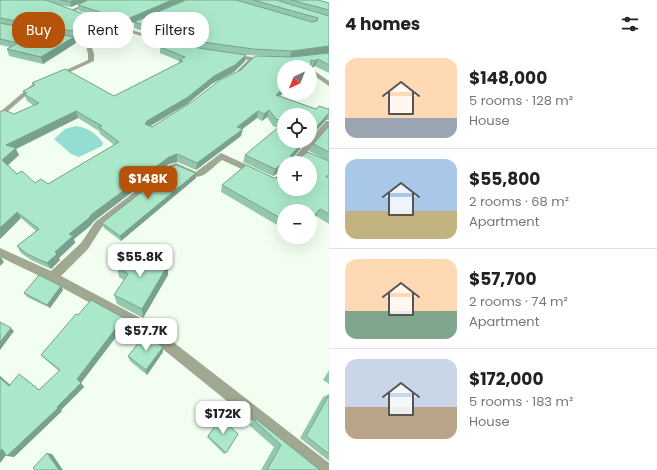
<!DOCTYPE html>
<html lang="en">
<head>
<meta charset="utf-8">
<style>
	:root { --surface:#fff; --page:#f2f2f2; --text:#222; --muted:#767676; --line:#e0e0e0; --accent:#b45309 }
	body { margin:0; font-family:Poppins,sans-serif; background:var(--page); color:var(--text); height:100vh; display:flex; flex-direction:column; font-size:15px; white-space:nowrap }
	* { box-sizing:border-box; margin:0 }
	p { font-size:13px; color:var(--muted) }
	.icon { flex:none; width:22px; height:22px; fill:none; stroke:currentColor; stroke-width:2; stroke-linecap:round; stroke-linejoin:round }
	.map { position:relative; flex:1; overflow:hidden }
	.details { display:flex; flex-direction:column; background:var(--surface); width:328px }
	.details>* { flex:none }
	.banner { position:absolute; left:12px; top:12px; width:257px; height:36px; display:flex; gap:8px }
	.needle { width:26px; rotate:223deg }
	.tools { position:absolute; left:277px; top:60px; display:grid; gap:8px }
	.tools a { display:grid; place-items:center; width:40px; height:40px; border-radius:50%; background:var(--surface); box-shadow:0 4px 16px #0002; font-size:20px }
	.price { position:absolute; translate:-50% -34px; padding:0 9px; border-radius:8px; background:#fff; color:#222; font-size:13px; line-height:26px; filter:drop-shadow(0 1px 2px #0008) }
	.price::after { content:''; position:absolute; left:50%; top:24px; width:12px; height:9px; margin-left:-6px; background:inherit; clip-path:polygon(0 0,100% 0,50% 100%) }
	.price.on { background:var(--accent); color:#fff }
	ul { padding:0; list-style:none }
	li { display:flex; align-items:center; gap:12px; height:100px; padding:0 16px }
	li+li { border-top:1px solid var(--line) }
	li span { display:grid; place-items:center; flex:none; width:112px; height:80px; border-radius:12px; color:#555 }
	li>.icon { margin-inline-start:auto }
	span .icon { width:48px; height:48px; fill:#fffc; stroke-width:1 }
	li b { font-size:17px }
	h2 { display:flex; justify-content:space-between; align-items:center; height:48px; padding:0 16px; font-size:17px }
	.tag { padding:0 14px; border-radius:16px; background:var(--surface); box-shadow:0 4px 16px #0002; font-size:14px; line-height:36px }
	.tag.on { background:var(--accent); color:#fff }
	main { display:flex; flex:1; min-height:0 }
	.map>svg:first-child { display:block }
	.water { fill:#94ddd1 }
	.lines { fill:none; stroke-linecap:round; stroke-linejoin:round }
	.minor { fill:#a0a891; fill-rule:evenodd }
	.wall { fill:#93c8ae; fill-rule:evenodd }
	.shaded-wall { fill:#78a28d }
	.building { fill:#abe8ca; stroke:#78a28d; fill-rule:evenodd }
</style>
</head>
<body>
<main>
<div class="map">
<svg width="329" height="470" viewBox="0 0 329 470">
	<rect width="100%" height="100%" fill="#f2fff0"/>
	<path class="water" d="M76 126C88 128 96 133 103 143L102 146 79 157 71 154 54 139 65 129Z"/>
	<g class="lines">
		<path class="minor" d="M92 0H97L73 12 69 11Z
			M281 0H286L279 4 285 5V7L273 4Z
			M83 16 94 18 186 47 181 48 93 21 87 34 94 54V61L59 77H55V75L88 60V54L83 34 89 20 83 18Z
			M232 54 252 57 255 59 240 73 237 71 248 60 230 57 229 56Z
			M310 68 329 81V86L310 73Z
			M33 84 38 85 0 118V112Z
			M326 121H329V127L298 163H289Z
			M221 153 258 170 259 172 255 175 252 174 222 160C200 178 203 182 176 169L102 227 88 249 61 276 146 321 329 463V470H312L138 329 48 280 0 257V248L51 271 81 243 95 222 170 165 176 163 196 172Z
			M284 170V178L280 183H269L265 180 269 177 275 178 281 171Z"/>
	</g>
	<path class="wall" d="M0 0H88L71 7 60 5 86 15 87 21 82 36 80 38 74 37 76 43 43 64 9 56 7 49 10 47 0 45Z
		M88 0H185L125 26 79 11 78 5Z
		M186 0H278H277L283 2 284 0H318L329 3V53L300 56 329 53V73L315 66 312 68 310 67H284V92L280 96 316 109H328L329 108V120H326L284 141H307L293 157 323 158 309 151 313 144 329 126V175L328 178H329V224L316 216 310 223V211H284V229L221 192 222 185 274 178H281L310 163H284V169L273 176 243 162 245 155 278 128 273 126 267 117 262 121 257 118 242 129 241 136 196 170 177 162 169 164 94 221 90 226 74 239 75 243 59 258 60 260 51 269 31 260 21 253 17 246 36 231 21 218 0 239V112L14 114 34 106 27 101 23 91 33 86 32 83 114 96 179 63V61L160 53V47L195 48 134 28V22ZM246 55 269 56 193 101 152 127 150 126 187 104 213 83 234 72 245 61ZM78 118 99 131 100 134 114 145 48 184 35 183 17 174 8 165 19 155 16 149Z
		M196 178 121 241 104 228 102 223Z
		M117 267 168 275 143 318 117 304 114 295 124 280 119 277Z
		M61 286 63 290 50 308 27 297 24 293Z
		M78 315 135 324 136 329 132 336 122 329 81 383 84 387 61 410 62 411 14 457 6 455 0 463V376L10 385 25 378 39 390 59 371 46 360 41 355Z
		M163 352 147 375 130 361 128 356Z
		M329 370V384L323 380Z
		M329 394V461L300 438 323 397Z
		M256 419 320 470H261L274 447 249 425Z
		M220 420 226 453 224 454 207 437Z"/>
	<path class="shaded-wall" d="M74 0H88L71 7 70 2Z
		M172 0H185L125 26V20Z
		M86 15 87 21 82 36 80 38 78 32Z
		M74 37 76 43 43 64 41 57Z
		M329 46V53L290 57 292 51Z
		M246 55 245 61 234 72 213 83 187 104 147 128 145 124 147 121Z
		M318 59 315 66 312 68 315 61Z
		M284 87V92L274 102 276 95Z
		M269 110 267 117 262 121 264 114Z
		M76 111 78 118 16 149 19 155 6 167 2 160 6 145Z
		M258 111 257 118 236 134 237 127Z
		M329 113 326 120 310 138V134Z
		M243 129 241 136 196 170 197 163Z
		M304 141H307L288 163 290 156Z
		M177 154V162L169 164 94 221 90 226 74 239 75 243 59 258 60 260 51 269 47 263 69 234 92 214 169 157Z
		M284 163V169L273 176 275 169Z
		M196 173V178L121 241 120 236Z
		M320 209 316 216 310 223V221Z
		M17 212 21 218 0 239V228Z
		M0 256 4 262 0 266Z
		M168 265V275L143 318 142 309Z
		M61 286 63 290 50 308 47 305Z
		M120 323 122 329 81 383 77 379Z
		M135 324 136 329 132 336 131 330Z
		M11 328 14 331 0 350V342Z
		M163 347V352L147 375 146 370Z
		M0 376 16 390 9 386 0 378Z
		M81 383 84 387 61 410 62 411 14 457 7 456Z
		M2 449 10 450 0 463V451Z
		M47 453 52 454 63 470H59Z"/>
	<path class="building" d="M0 0H44L49 1 86 15 81 30 78 32 0 18Z
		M61 0H74L70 2Z
		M88 0H172L125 20 78 5Z
		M186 0H236L312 22 317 21 318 18 253 0H276L329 16V46L292 51 253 49 196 41 134 22Z
		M291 0H318L329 3V10Z
		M0 23 74 37 41 57 7 49 18 43 0 39Z
		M173 41 192 47 246 55 235 65 214 76 188 97 147 121 145 124 152 127 193 101 220 80 241 70 255 56 292 57 329 53V65L318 59 315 61 311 60V64L308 67H284V87L276 95 316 109 319 106 328 109 329 108V113L310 134V115H284V141H304L290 156 292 157H301L307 152 329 161V174L326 177 329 178V214L320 209 310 221V211H284V220L222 185 246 165 274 178H281L284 175V189H310V163H288L287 161 275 169 245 155 281 125 280 124 283 122 276 119 269 110 264 114 258 111 237 127 243 129 197 163 177 154 169 157 92 214 88 219 69 234 73 236 55 252 57 254 47 263 27 254 17 246 39 229 17 212 0 228V112L4 110 14 114 39 103 24 94 27 93 23 91 35 85 32 83 34 82 65 69 114 96 183 61 179 60 185 57 160 47ZM76 111 102 126 99 127 119 142 48 184 41 179 35 183 22 171 17 174 2 160 16 148 6 145Z
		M329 126V152L313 144Z
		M176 165 196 173 120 236 102 223Z
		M133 248 168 265 142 309 114 295 128 274 117 267Z
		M39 275 61 286 47 305 24 293Z
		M91 300 135 324 131 330 120 323 77 379 81 383 57 407 58 408 7 456 2 449 0 451V378L9 386 19 374 39 390 60 370 41 355 76 314 78 315Z
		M0 322 11 328 0 342Z
		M146 334 163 347 146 370 128 356Z
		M329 395V454L306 436Z
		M221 418 238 434 226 453 208 436Z
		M256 419 320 470H267L281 445 255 421Z
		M47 453 59 470H35L33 468Z"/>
</svg>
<div class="tools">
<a><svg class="needle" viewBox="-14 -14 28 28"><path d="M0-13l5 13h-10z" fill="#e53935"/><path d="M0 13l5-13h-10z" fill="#767676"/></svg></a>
<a><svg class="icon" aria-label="locate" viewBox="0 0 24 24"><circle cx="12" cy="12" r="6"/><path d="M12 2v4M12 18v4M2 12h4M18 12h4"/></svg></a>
<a>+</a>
<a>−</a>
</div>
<b class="price on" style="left:148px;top:200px">$148K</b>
<b class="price" style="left:140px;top:278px">$55.8K</b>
<b class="price" style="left:146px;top:352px">$57.7K</b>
<b class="price" style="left:223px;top:435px">$172K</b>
<div class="banner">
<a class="tag on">Buy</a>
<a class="tag">Rent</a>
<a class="tag">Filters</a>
</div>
</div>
<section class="details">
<h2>4 homes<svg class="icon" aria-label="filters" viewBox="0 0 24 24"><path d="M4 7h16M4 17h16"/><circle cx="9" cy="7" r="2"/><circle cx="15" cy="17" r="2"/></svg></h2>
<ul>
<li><span style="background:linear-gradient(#ffd9b3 75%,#9aa5b1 0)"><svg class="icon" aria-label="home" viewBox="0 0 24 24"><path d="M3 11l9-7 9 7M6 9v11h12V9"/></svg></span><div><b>$148,000</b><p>5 rooms · 128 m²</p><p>House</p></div></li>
<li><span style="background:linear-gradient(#a9c7e8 65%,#c2b280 0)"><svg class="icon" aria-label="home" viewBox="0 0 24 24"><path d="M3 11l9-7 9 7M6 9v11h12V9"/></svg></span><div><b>$55,800</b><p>2 rooms · 68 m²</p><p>Apartment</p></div></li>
<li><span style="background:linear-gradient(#ffd9b3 65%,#7fa58c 0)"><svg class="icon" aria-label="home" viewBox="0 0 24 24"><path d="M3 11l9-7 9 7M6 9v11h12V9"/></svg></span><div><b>$57,700</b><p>2 rooms · 74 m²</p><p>Apartment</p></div></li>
<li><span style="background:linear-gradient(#c9d6e8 60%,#b9a48a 0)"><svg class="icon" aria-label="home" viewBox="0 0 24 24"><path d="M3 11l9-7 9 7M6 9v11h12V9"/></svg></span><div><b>$172,000</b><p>5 rooms · 183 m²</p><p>House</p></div></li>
</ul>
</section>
</main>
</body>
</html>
